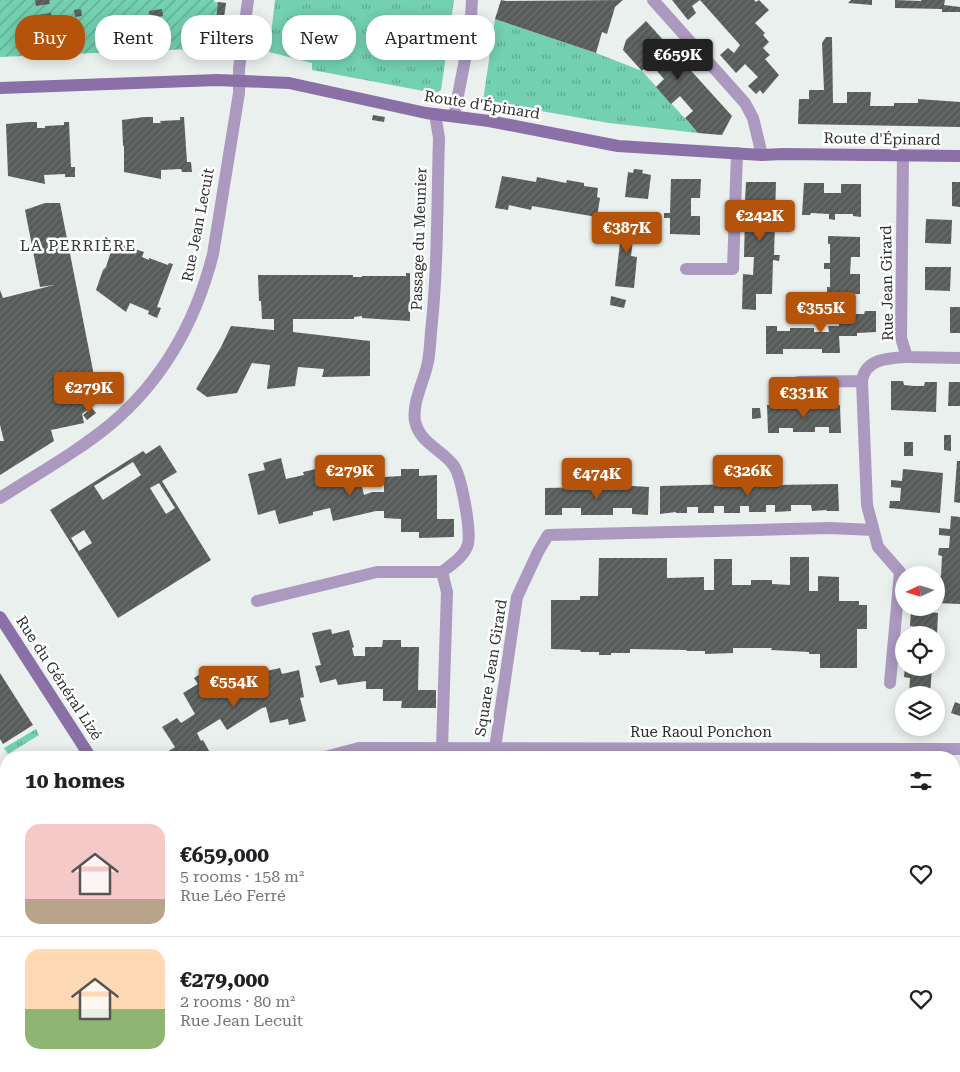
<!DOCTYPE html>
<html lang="en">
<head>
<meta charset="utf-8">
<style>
	:root { --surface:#fff; --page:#f2f2f2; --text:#202124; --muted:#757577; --line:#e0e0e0; --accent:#b45309 }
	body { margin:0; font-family:"Roboto Serif",serif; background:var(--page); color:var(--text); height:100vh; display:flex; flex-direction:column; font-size:19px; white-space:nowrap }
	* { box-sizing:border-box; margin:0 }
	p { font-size:16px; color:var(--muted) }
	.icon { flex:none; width:28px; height:28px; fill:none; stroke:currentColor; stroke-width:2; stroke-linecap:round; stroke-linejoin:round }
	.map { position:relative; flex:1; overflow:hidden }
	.panel { position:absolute; left:0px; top:751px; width:960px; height:321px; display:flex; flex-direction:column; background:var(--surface); border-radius:20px 20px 0 0; box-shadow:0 2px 12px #0003 }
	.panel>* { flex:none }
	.guide { position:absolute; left:15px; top:15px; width:500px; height:45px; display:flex; gap:10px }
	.needle { width:32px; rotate:266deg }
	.buttons { position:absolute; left:895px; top:566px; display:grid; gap:10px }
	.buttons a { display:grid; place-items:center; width:50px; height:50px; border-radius:50%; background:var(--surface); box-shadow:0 2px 12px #0003; font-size:25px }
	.price { position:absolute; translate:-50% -42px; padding:0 11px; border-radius:5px; background:var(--accent); color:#fff; font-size:16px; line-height:32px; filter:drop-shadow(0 1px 2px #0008) }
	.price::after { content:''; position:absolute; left:50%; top:30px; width:15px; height:11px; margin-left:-8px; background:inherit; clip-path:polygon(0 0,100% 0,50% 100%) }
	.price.active { background:#222; color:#fff }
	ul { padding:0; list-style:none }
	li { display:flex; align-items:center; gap:15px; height:125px; padding:0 25px }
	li+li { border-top:1px solid var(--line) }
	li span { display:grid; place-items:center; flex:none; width:140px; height:100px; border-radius:15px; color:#555 }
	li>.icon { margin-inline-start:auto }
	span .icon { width:60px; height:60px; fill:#fffc; stroke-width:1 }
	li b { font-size:21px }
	h2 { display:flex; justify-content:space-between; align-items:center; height:60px; padding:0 25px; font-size:21px }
	.pill { padding:0 18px; border-radius:20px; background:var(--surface); box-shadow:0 2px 12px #0003; font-size:18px; line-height:45px }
	.pill.active { background:var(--accent); color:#fff }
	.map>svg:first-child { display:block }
	.built { fill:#d9e8e2 }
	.grass { fill:url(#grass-tufts) }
	.garden { fill:url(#garden-furrows) }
	.pitch { fill:#73d0b1 }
	.building { fill:url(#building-hatch); fill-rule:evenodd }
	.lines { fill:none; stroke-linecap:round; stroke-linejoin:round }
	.minor { stroke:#ab99bf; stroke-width:12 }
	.secondary { stroke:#8a70a7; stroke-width:12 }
	.labels { text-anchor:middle; stroke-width:5; stroke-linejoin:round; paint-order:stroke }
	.street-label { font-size:15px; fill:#2d2f2e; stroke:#fff }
	.neighbourhood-label { font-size:16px; letter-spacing:1px; fill:#373c3a; stroke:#fff }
</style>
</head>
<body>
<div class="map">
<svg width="960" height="1072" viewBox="0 0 960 1072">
	<defs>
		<pattern id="grass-tufts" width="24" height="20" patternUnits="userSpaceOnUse" patternTransform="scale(1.25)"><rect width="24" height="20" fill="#73d0b1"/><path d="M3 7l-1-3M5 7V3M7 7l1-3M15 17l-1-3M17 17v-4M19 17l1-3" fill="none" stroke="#5fa990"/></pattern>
		<pattern id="garden-furrows" width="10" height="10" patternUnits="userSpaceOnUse" patternTransform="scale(1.25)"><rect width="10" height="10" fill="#73d0b1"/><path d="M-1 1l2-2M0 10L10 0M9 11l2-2" fill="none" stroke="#5fa990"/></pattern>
		<pattern id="building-hatch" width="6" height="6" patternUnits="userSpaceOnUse" patternTransform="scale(1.25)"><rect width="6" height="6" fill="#575c5a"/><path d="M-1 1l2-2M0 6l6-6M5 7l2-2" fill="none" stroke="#6c706e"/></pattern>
	</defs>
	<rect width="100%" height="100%" fill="#eaf0ee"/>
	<path class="built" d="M457 1066H825L827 1072H461Z"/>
	<path class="grass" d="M275 0H454L441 90 438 92H429L312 70V63L269 52Z
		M495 19 596 53 642 71 698 133 609 123 483 101Z
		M36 729 39 735 8 754 4 748Z
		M6 1042V1066H26V1072H0V1043Z"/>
	<path class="garden" d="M0 0H214V2L226 3 223 23 216 22 214 48 0 57Z"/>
	<path class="pitch" d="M322 10 362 23 352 54 312 41Z"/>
	<path class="building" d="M35 0H49L50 4 36 6Z
		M501 0 506 1 623 0 615 7 607 34 602 32 596 53 495 19Z
		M672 0H754L756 2 759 0 769 10 755 23 765 33 763 35 769 42 763 48 770 55 765 59 779 75 763 94 760 90 756 94 748 86 758 77 745 64 736 73 720 55 728 48 734 53 740 45 700 0 692 6 696 13 688 20Z
		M851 0H872V5L848 3Z
		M895 0 921 1V0H945L944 5 960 7V12H942V9L895 8Z
		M218 2 226 3 223 23 216 22Z
		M81 9 82 16 75 17 74 10Z
		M162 9 163 16 150 18 149 11Z
		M51 13 52 20 38 22 37 15Z
		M646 21 732 116 722 135 698 133 685 118 693 111 680 96 671 104 656 87 664 79 650 63 642 71 623 50 626 40Z
		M826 37H832L833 103H847V92H871L870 106H894V103H918V99L960 102V127L798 124 799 99H809V90H824L822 43Z
		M373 115 385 117 384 122 372 120Z
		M144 117H153V123H161L160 121 180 120V117H184L187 162H191L192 172H182L181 169 161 170V179L124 172V146H123L122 120Z
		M28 122H37V128H45V126L64 125V122H69L71 167H75V177H65V174L44 175 45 184 8 176 6 124Z
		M634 169 643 170 642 173 651 175 648 199 625 197 628 172 633 173Z
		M502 176 536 182 537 177 566 183 567 180 584 183V186L598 188 597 197 600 198 597 217 532 206 531 210 509 205 508 210 495 208Z
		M671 179H701L700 198H691V216H700V235L670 234V218H664V213H670Z
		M746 182H776L775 217H781V223L775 222 774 255H780L779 261 773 260 772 294H756V310L742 309 743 274 753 275 754 257H744L745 218 755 219V201H745Z
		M952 182H960V207L952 206Z
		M804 183H824V193H841V184H861V217L853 216V214H835V220L829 219V214L811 213 810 215H802Z
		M45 203H60L99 401 82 414 84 423 51 430 54 441 0 475V441H4L0 425V290L3 298 54 285 40 287 25 210Z
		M623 217 640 219 638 239H633L631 256 637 257 634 288 615 286Z
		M926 219 952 220 951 244 925 243Z
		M828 236 860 237V257H851L850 274H860V294L827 295V287H830V269H824V263H830V244H828Z
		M114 242 144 252 142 257 149 260V258L168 265 169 263 173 264 157 307 161 308 157 318 148 314 149 311 130 303 126 312 96 290 103 270 106 267Z
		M925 267H951L950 291 925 290Z
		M406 273H410V321L362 318V316L354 317V319H293V332L370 341V376L322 377 324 369 298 367 295 386 267 389 270 365 252 363 237 393 207 397 196 389 221 347 231 326 274 330V319H262L261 301H259L258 275H353V277H362V276H406Z
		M611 296 626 300 624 308 610 305Z
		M950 307H960V333H950Z
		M839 309H850V314H864L865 311H876V332L857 333V336H839L840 353H822V349H783V354H766V326H777V331H790V328H814V332H829L828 326H839Z
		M891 381H903L904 385 914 386H924L925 382H937L936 412 891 410Z
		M949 382H960V406H948Z
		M767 405H784V409H822V405H840L841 433H829V427H815V432H793V428H779V433H768Z
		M92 408 96 413 87 420 83 415Z
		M752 408H760L761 418 752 419Z
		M944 435H951V451L944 450Z
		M904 442H913V456H904Z
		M160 445 177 472 162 481 211 560 118 618 50 510 143 451 146 454ZM133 462 141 475 103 500 94 486ZM159 483 175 508 166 514 150 488ZM84 530 92 543 79 551 71 538Z
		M336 456 341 476 358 471 364 495 372 492H384V477L401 476V469H419V476L437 475V519H454V537L419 538V532H401V519L384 518V511H376L333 521 330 508 313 512V515L279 524 275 510 258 515 248 474 265 470 263 463 281 458 286 479 304 475 303 472 320 468 319 460Z
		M957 461H960V503L954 502Z
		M903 469 943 473 940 513 889 508 890 501H900L901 488 891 487V480L902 481Z
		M775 483V485L838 484 839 511H827L826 510 812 511 811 505H791V511L775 512V505H766V512H749V506H740V513H724V506H714V513H698V507H687V513H676V512L660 514V486Z
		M633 486 649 487 648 515 632 514V508H613V515H581V508H562V515H545V488Z
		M951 516 960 517V604L936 603V595L940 596 941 583H936V575L941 576 942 556 938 555 939 548H949L950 536 939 535V528L950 529Z
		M790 557H809V591H818V576L839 577V601H859V605H867V629H857V668H820V654H809V652L771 650 772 648H733V653L705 654V651H687L686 650 630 649V653H611V655H599V652H581L580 650 551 649V600H580V596H598L599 558H667V578L704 577V590H714V559H732V585H751V580H772V584L790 585Z
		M911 610 938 613 937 635H915L916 627 910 626Z
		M331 629 332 634 349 630 354 647 352 648 354 656H365V647H382L383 640H401V647H419L418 690H436V708H401L402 701H383V689H366V681L338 685 336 679 320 683 315 666 321 665 312 633Z
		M210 668 219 684 234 674 247 694 256 689 265 686 262 672 280 668 282 674 299 670 304 697 300 698 306 721 289 725 288 719 270 723 266 707 262 708 227 730 220 719 197 733 201 741 203 740 213 758H171L167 752 175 747 162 727 177 718 181 723 195 714 183 693 198 684 194 678Z
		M905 668H932L930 695H909L910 678 904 677Z
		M0 673 33 725 3 744 0 739Z
		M902 697H904V713L900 712Z
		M955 702 960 704V716L951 713Z
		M6 796V818L0 809V801Z
		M954 854 960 855V932H958L956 944H954Z
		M959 959 960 1072H933V1066H954V962L958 963Z
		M6 963V1024L0 1025V964Z
		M26 1066H65V1068L26 1071Z
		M107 1066H123L127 1072H97Z
		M146 1066H177L180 1072H149Z
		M212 1066H243L247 1072H216Z
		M427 1066H435L439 1072H431Z
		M467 1066H521L525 1072H471Z
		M706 1066H743L747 1072H710Z"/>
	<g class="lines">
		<path class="minor" d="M653 0 745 103 753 118 762 155
			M435 114 439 138C437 203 438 268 431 332 430 343 430 355 427 366 423 383 412 404 415 421 420 444 442 449 454 466 462 478 471 531 468 544 465 556 451 565 442 572
			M454 116 470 34 472 0
			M903 155 901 338 907 357 960 358
			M686 269H733L737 153
			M862 381C865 359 888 358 907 357
			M798 382 862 381 867 505 878 547 900 572 890 683
			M0 498C37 474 77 452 111 424 164 379 196 321 213 254L239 93V69L248 0
			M257 601 377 572H442
			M442 748 447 592 442 572
			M495 748 517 597 538 552 548 535 830 528 873 530
			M321 758 359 748 960 749
			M0 949 6 948"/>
		<path class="secondary" d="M0 88 217 80 289 83 426 113 489 121 618 146 762 155 783 154 960 156
			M0 617 91 758
			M282 1066 285 1072"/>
	</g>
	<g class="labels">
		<g class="street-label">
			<text transform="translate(482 105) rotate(9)" y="5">Route d'Épinard</text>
			<text transform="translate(882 139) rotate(1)" y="5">Route d'Épinard</text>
			<text transform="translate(198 225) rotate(-79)" y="5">Rue Jean Lecuit</text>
			<text transform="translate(419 239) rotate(-88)" y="5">Passage du Meunier</text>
			<text transform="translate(887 283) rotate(-91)" y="5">Rue Jean Girard</text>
			<text transform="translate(491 668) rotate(-81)" y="5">Square Jean Girard</text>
			<text transform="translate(59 678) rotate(57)" y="5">Rue du Général Lizé</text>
			<text x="701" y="737">Rue Raoul Ponchon</text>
		</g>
		<g class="neighbourhood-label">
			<text x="78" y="251">LA PERRIÈRE</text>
		</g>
	</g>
</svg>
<div class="buttons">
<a><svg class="needle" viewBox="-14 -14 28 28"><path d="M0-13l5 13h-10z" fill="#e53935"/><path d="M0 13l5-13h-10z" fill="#757577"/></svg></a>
<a><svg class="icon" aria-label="locate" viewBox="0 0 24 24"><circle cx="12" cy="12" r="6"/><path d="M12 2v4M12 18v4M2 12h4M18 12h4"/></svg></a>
<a><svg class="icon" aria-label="layers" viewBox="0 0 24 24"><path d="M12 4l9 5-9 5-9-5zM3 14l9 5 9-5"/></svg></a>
</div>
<b class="price active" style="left:678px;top:81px">€659K</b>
<b class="price" style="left:760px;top:242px">€242K</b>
<b class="price" style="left:627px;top:254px">€387K</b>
<b class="price" style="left:821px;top:334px">€355K</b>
<b class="price" style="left:89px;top:414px">€279K</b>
<b class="price" style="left:804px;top:419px">€331K</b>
<b class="price" style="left:350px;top:497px">€279K</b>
<b class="price" style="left:748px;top:497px">€326K</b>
<b class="price" style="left:597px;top:500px">€474K</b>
<b class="price" style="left:234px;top:708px">€554K</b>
<div class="guide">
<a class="pill active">Buy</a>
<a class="pill">Rent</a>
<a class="pill">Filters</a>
<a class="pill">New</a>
<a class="pill">Apartment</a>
</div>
<section class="panel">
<h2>10 homes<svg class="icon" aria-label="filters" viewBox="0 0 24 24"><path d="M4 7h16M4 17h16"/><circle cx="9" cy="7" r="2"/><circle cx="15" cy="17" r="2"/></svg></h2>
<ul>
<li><span style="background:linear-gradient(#f6c9c9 75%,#b9a48a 0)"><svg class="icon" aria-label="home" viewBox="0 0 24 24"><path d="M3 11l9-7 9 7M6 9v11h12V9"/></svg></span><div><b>€659,000</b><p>5 rooms · 158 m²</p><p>Rue Léo Ferré</p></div><svg class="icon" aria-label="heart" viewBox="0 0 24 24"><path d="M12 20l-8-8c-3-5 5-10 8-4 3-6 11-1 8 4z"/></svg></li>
<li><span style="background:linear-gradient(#ffd9b3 60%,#8fb573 0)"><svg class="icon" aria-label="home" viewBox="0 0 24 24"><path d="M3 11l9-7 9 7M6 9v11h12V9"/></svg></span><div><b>€279,000</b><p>2 rooms · 80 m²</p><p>Rue Jean Lecuit</p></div><svg class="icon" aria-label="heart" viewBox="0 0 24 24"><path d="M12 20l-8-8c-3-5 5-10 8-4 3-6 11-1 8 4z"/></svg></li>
</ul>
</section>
</div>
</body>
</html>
